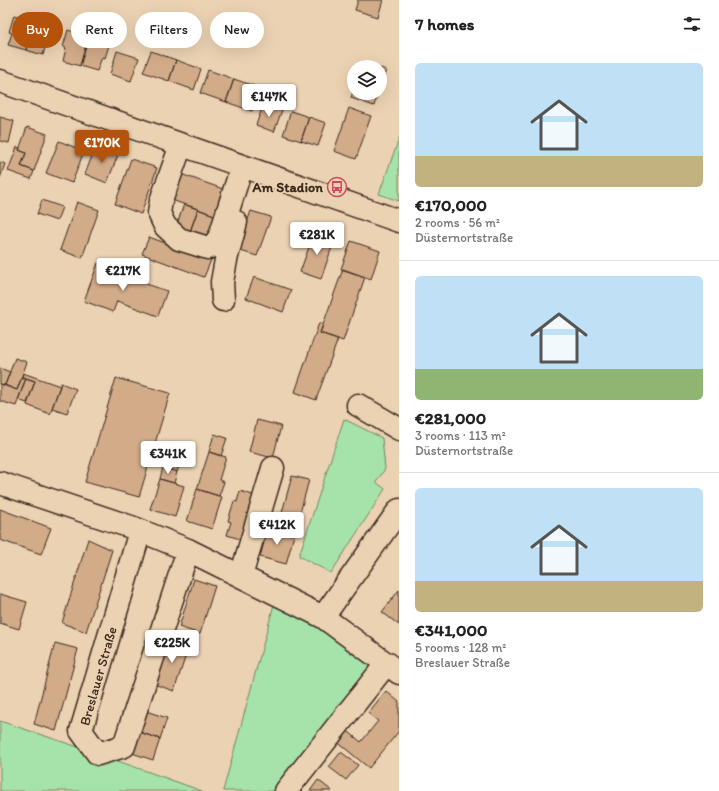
<!DOCTYPE html>
<html lang="en">
<head>
<meta charset="utf-8">
<style>
	:root { --surface:#fff; --page:#f6f6f6; --text:#202124; --muted:#757577; --line:#e0e0e0; --accent:#b45309 }
	body { margin:0; font-family:Itim,sans-serif; background:var(--page); color:var(--text); height:100vh; display:flex; flex-direction:column; font-size:15px; white-space:nowrap }
	* { box-sizing:border-box; margin:0 }
	p { font-size:13px; color:var(--muted) }
	.icon { flex:none; width:22px; height:22px; fill:none; stroke:currentColor; stroke-width:2; stroke-linecap:round; stroke-linejoin:round }
	.map { position:relative; flex:1; overflow:hidden }
	.panel { display:flex; flex-direction:column; background:var(--surface); width:320px }
	.panel>* { flex:none }
	.banner { position:absolute; left:12px; top:12px; width:327px; height:36px; display:flex; gap:8px }
	.controls { position:absolute; left:347px; top:60px; display:grid; gap:8px }
	.controls a { display:grid; place-items:center; width:40px; height:40px; border-radius:50%; background:var(--surface); box-shadow:0 4px 16px #0002; font-size:20px }
	.price { position:absolute; translate:-50% -34px; padding:0 9px; border-radius:4px; background:#fff; color:#222; font-size:13px; line-height:26px; filter:drop-shadow(0 1px 2px #0008) }
	.price::after { content:''; position:absolute; left:50%; top:24px; width:12px; height:9px; margin-left:-6px; background:inherit; clip-path:polygon(0 0,100% 0,50% 100%) }
	.price.current { background:var(--accent); color:#fff }
	ul { padding:0; list-style:none }
	li { display:grid; align-content:center; gap:8px; height:212px; padding:0 16px }
	li+li { border-top:1px solid var(--line) }
	li span { display:grid; place-items:center; height:124px; border-radius:6px; color:#555 }
	li>.icon { margin-inline-start:auto }
	span .icon { width:72px; height:72px; fill:#fffc; stroke-width:1 }
	li b { font-size:17px }
	h2 { display:flex; justify-content:space-between; align-items:center; height:48px; padding:0 16px; font-size:17px }
	.chip { padding:0 14px; border-radius:18px; background:var(--surface); box-shadow:0 4px 16px #0002; font-size:14px; line-height:36px }
	.chip.current { background:var(--accent); color:#fff }
	main { display:flex; flex:1; min-height:0 }
	.map>svg:first-child { display:block }
	.green { fill:#a6e3aa; stroke:#708664 }
	.building { fill:#d2ab89; stroke:#3b2a1e }
	.lines { fill:none; stroke-linecap:round; stroke-linejoin:round }
	.minor-casing { stroke:#3b2a1e; stroke-width:25 }
	.minor { stroke:#ebd2b3; stroke-width:22 }
	.labels { text-anchor:middle; stroke-width:3.5; stroke-linejoin:round; paint-order:stroke }
	.poi-label { font-size:14px; font-weight:bold; fill:#3b2a1e; stroke:#ebd2b3; text-anchor:end }
	.street-label { font-size:14px; fill:#3b2a1e; stroke:#ebd2b3 }
</style>
</head>
<body>
<main>
<div class="map">
<svg width="399" height="791" viewBox="0 0 399 791">
	<rect width="100%" height="100%" fill="#ebd2b3"/>
	<filter id="ink" filterUnits="userSpaceOnUse"><feTurbulence type="fractalNoise" baseFrequency=".025" numOctaves="2"/><feDisplacementMap in="SourceGraphic" scale="8" xChannelSelector="R" yChannelSelector="G"/><feConvolveMatrix kernelMatrix="1 2 1 2 8 2 1 2 1" color-interpolation-filters="sRGB"/></filter>
	<g filter="url(#ink)">
		<path class="green" d="M399 139V201L379 194Z
			M344 419 382 438 385 469 376 482 385 489 331 573 299 556Z
			M275 601 303 615 372 666 274 791H223Z
			M0 721 87 750 202 791H0Z"/>
		<path class="building" d="M358 0H383L378 17 355 10Z
			M14 15 29 19V21L34 23 26 50 8 45 12 33 9 32Z
			M41 22 55 27 51 42 47 41 43 55 26 50 34 23 40 25Z
			M68 30 83 35V37L88 38 80 66 63 61 66 48 63 47Z
			M88 38 95 40V38L110 42 105 58 102 57 97 71 80 66Z
			M117 51 139 58 131 81 110 74Z
			M151 51 176 60 169 81 143 72Z
			M176 60 201 69 194 90 169 81Z
			M363 62 376 67H361Z
			M380 68 386 70 380 87Z
			M208 70 234 79 226 102 200 93Z
			M234 79 260 88 252 111 226 102Z
			M354 88V93H378L374 106 351 98Z
			M264 103 282 110 274 132 256 125Z
			M349 108 371 116 356 159 334 151Z
			M291 111 309 117 301 141 283 135Z
			M0 117 14 121 9 143 0 141Z
			M309 117 326 123 318 146 301 141Z
			M27 127 47 134 34 171 21 166 26 153 19 150Z
			M59 141 84 151 72 183 46 173Z
			M96 146 118 155 107 183 85 174Z
			M17 147 20 148 19 150 26 153 21 166 34 171 31 179 8 171Z
			M131 159 157 168 141 214 115 204Z
			M0 162 5 164 0 178Z
			M175 172 226 190 217 216 166 198Z
			M42 200 62 207 57 221 37 214Z
			M77 202 99 210 82 258 60 250Z
			M184 204 198 209 189 235 175 230Z
			M198 209 217 216 208 243 188 237Z
			M251 211 271 217 257 256 237 250Z
			M314 233 334 241 321 279 300 272Z
			M149 237 211 260 204 277 142 254Z
			M351 241 380 251 371 279 341 269Z
			M98 263 118 270 117 274 167 291 158 316 117 301 113 312 84 301Z
			M343 269 365 277 343 341 320 333Z
			M254 277 291 290 283 312 246 298Z
			M319 323 323 325 320 333 338 339 316 400 295 392Z
			M15 358 27 362 17 390 5 385Z
			M0 368 10 372 5 385 0 384Z
			M23 373 60 386 50 414 27 405 35 381 22 377Z
			M22 377 26 378 16 406 0 401V384L17 390Z
			M26 378 35 381 27 403 18 400Z
			M116 378 170 393 139 497 85 482Z
			M61 383 76 389 67 413 52 408Z
			M257 420 281 426 273 458 249 452Z
			M214 434 227 438 221 456 209 452Z
			M171 443 185 447 177 472 163 467Z
			M209 452 226 457 219 480 224 482 219 496 197 489Z
			M163 467 177 472 174 483 160 479Z
			M292 476 309 480 294 535 277 531Z
			M160 479 184 486 175 517 150 509Z
			M197 489 222 497 212 529 187 521Z
			M240 491 259 497 246 541 227 535 231 522 228 521 234 501 237 502Z
			M0 509 51 528 41 554 0 540Z
			M268 528 294 535 286 564 260 557Z
			M88 539 112 550 86 632 62 623Z
			M194 579 215 586 200 634 179 627Z
			M399 590V625L382 612Z
			M0 594 27 602 19 629 0 623Z
			M169 637 190 643 174 691 154 684Z
			M55 643 78 649 56 731 34 724Z
			M386 691 399 702V731L369 768 335 740 344 728 361 742 378 721 368 713Z
			M146 711 167 718 160 739 139 732Z
			M139 732 160 739 153 760 132 753Z
			M341 752 358 765 346 780 329 767Z
			M318 780 332 791H310Z"/>
		<g class="lines">
			<g class="minor-casing">
				<path id="minor" d="M0 81 399 221
					M181 145 161 201 159 213 165 226 179 239 208 248 214 245 220 236 242 166
					M223 300 222 282 226 260 236 222
					M358 405 399 429
					M0 483 134 528 188 550 323 617 399 673
					M140 531 81 731 98 754 124 746 188 550
					M241 576 273 468
					M323 617 399 510
					M286 791 387 663"/>
			</g>
			<use href="#minor" class="minor"/>
		</g>
	</g>
	<defs>
		<g id="bus-ring" transform="scale(1)"><circle r="9.5" fill="#ebd2b3" stroke="#d1495b" stroke-width="1.5"/><path d="M-5-6H5V4H4V6H2V4H-2V6H-4V4H-5ZM-3.5-4V0h7V-4ZM-3.5 1.2v1.5H-2V1.2ZM2 1.2v1.5H3.5V1.2Z" fill="#d1495b"/></g>
	</defs>
	<g fill-rule="evenodd">
		<use href="#bus-ring" x="337" y="187"/>
	</g>
	<g class="labels">
		<g class="poi-label">
			<text x="323" y="192">Am Stadion</text>
		</g>
		<g class="street-label">
			<text transform="translate(98 676) rotate(-74)" y="5">Breslauer Straße</text>
		</g>
	</g>
</svg>
<div class="controls">
<a><svg class="icon" aria-label="layers" viewBox="0 0 24 24"><path d="M12 4l9 5-9 5-9-5zM3 14l9 5 9-5"/></svg></a>
</div>
<b class="price" style="left:269px;top:118px">€147K</b>
<b class="price current" style="left:102px;top:164px">€170K</b>
<b class="price" style="left:317px;top:256px">€281K</b>
<b class="price" style="left:123px;top:292px">€217K</b>
<b class="price" style="left:168px;top:475px">€341K</b>
<b class="price" style="left:277px;top:546px">€412K</b>
<b class="price" style="left:172px;top:664px">€225K</b>
<div class="banner">
<a class="chip current">Buy</a>
<a class="chip">Rent</a>
<a class="chip">Filters</a>
<a class="chip">New</a>
</div>
</div>
<section class="panel">
<h2>7 homes<svg class="icon" aria-label="filters" viewBox="0 0 24 24"><path d="M4 7h16M4 17h16"/><circle cx="9" cy="7" r="2"/><circle cx="15" cy="17" r="2"/></svg></h2>
<ul>
<li><span style="background:linear-gradient(#bfe0f5 75%,#c2b280 0)"><svg class="icon" aria-label="home" viewBox="0 0 24 24"><path d="M3 11l9-7 9 7M6 9v11h12V9"/></svg></span><div><b>€170,000</b><p>2 rooms · 56 m²</p><p>Düsternortstraße</p></div></li>
<li><span style="background:linear-gradient(#bfe0f5 75%,#8fb573 0)"><svg class="icon" aria-label="home" viewBox="0 0 24 24"><path d="M3 11l9-7 9 7M6 9v11h12V9"/></svg></span><div><b>€281,000</b><p>3 rooms · 113 m²</p><p>Düsternortstraße</p></div></li>
<li><span style="background:linear-gradient(#bfe0f5 75%,#c2b280 0)"><svg class="icon" aria-label="home" viewBox="0 0 24 24"><path d="M3 11l9-7 9 7M6 9v11h12V9"/></svg></span><div><b>€341,000</b><p>5 rooms · 128 m²</p><p>Breslauer Straße</p></div></li>
</ul>
</section>
</main>
</body>
</html>
